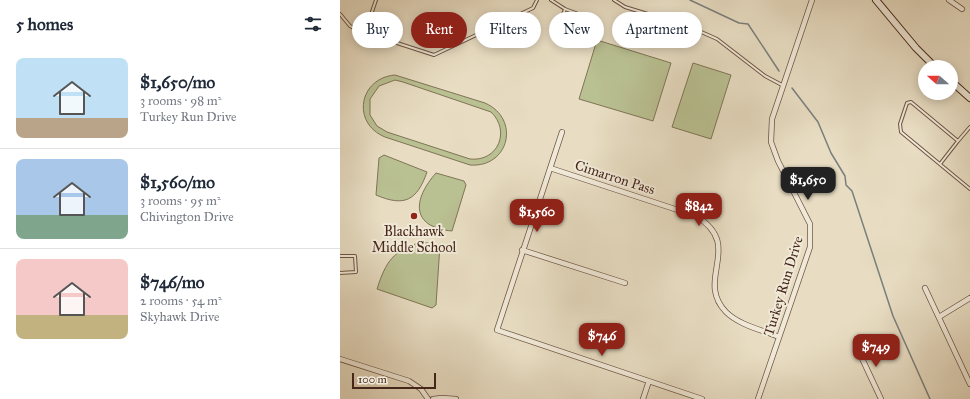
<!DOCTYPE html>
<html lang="en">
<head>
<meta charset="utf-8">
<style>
	:root { --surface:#fff; --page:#f2f2f3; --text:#1f2937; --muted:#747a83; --line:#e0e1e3; --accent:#8f2418 }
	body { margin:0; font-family:"IM FELL Great Primer",serif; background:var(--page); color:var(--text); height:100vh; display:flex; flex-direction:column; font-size:15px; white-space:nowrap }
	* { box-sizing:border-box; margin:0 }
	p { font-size:13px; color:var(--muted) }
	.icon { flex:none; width:22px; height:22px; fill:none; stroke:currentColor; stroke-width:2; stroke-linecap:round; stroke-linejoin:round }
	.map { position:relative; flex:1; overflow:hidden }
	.details { display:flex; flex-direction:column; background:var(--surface); width:340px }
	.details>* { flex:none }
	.guide { position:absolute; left:12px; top:12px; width:380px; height:36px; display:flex; gap:8px }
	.needle { width:26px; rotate:291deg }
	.controls { position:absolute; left:578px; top:60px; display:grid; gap:8px }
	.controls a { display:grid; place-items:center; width:40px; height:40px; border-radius:50%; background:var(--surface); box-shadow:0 2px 10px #0003; font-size:20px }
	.scale { position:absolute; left:12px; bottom:10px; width:84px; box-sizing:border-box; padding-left:4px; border:2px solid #47271a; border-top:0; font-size:11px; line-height:14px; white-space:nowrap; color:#47271a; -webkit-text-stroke:3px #f0e9d8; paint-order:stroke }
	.price { position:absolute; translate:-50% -34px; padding:0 9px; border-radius:8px; background:var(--accent); color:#fff; font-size:13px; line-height:26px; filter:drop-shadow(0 1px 2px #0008) }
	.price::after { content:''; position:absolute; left:50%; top:24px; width:12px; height:9px; margin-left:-6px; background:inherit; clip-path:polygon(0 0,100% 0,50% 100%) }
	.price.selected { background:#222; color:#fff }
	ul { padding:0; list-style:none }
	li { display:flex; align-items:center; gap:12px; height:100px; padding:0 16px }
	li+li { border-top:1px solid var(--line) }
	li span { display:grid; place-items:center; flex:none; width:112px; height:80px; border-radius:8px; color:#555 }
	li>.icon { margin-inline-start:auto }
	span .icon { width:48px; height:48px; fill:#fffc; stroke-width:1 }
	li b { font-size:17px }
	h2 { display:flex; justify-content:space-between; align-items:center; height:48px; padding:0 16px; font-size:17px }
	.tag { padding:0 14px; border-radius:18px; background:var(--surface); box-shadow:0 2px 10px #0003; font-size:14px; line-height:36px }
	.tag.selected { background:var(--accent); color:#fff }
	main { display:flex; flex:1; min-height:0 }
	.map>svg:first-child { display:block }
	.green { fill:#b9c092; stroke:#807456; fill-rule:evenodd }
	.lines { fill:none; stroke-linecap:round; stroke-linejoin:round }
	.stream { stroke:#7a7f7d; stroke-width:1.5 }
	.service-casing { stroke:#6f5444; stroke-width:4 }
	.minor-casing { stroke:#6f5444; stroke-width:6 }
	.secondary-casing { stroke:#47271a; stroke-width:8 }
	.service { stroke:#f0e9d8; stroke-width:2 }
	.minor { stroke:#f0e9d8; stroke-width:4.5 }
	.secondary { stroke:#f0e9d8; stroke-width:6 }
	.poi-dot { fill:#8f2418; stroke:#f0e9d8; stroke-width:1.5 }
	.labels { text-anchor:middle; stroke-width:4; stroke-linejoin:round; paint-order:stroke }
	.street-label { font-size:14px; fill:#47271a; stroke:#f0e9d8 }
	.poi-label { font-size:14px; fill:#47271a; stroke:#f0e9d8 }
</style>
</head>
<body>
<main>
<section class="details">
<h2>5 homes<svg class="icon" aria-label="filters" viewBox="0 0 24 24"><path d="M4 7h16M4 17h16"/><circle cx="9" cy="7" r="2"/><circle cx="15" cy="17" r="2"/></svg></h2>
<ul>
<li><span style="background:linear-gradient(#bfe0f5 75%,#b9a48a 0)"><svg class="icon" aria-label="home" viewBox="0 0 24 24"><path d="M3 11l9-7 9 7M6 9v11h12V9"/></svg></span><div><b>$1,650/mo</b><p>3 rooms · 98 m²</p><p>Turkey Run Drive</p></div></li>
<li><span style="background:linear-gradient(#a9c7e8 70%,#7fa58c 0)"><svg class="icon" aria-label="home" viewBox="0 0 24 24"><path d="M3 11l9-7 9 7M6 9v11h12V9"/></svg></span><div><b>$1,560/mo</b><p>3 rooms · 95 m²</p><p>Chivington Drive</p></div></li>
<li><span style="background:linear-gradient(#f6c9c9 70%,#c2b280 0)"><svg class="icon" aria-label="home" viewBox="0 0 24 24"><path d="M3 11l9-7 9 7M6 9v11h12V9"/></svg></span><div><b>$746/mo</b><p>2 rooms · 54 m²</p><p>Skyhawk Drive</p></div></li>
</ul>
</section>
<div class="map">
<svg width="630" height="399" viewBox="0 0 630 399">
	<rect width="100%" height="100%" fill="#e8ddc3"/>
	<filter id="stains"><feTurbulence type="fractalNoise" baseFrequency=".005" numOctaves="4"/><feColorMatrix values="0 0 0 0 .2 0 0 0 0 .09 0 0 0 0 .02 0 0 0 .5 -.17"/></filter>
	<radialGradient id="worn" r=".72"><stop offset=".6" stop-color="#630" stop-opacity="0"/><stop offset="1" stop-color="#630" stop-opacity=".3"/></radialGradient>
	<path class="green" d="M257 40 331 63 313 121 239 99Z
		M353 63 391 75 371 139 332 127Z
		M55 75 145 103C181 119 169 168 130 165L45 137C11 123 19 78 55 75ZM55 80 63 82 151 112C171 131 158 162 130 159L47 132 37 126 30 115V99L39 86Z
		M44 155 87 172C77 201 64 207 36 195L39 158Z
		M96 173 124 181 126 185 112 231C70 227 73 199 96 173Z
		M81 242 100 245 96 305 92 308 37 289C46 261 53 251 81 242Z"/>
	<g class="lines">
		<path class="stream" d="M350 0 399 23 408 24 439 71
			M452 88 478 122 491 153 505 176 506 185 512 191 553 316 590 399"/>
		<g class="service-casing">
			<path id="service" d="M211 0 225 9 249 18 243 35 219 26 225 9
				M274 0 285 7 350 27 377 39 425 76 442 85
				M0 14 10 26 20 31 94 55 193 8 197 0
				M25 32 36 0
				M630 127 618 141 571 102 567 103 560 124 561 132 630 189
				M600 164 618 141
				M0 256H15L16 272 0 273"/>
		</g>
		<g class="minor-casing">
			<path id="minor" d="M609 0 622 9
				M222 132 157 330 362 399
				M210 168 356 216C405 246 354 279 386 312 399 325 422 330 439 337
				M182 250 285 283
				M585 288 630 384
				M599 317 630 298
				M522 339 519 352 541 399
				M0 359 69 381 81 389 88 399
				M93 399 102 398 116 399
				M303 399 309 381
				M418 399 470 247V224L438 161 431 142 432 119 472 0"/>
		</g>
		<g class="secondary-casing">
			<path id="secondary" d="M536 0 576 48 595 67
				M611 81 630 98"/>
		</g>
		<use href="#service" class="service"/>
		<use href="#minor" class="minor"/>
		<use href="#secondary" class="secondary"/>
	</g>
	<circle class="poi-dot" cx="74" cy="216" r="4"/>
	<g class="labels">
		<g class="street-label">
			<text transform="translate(275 177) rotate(18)" y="5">Cimarron Pass</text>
			<text transform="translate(443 286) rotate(-73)" y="5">Turkey Run Drive</text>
		</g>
		<g class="poi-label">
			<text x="74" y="236">Blackhawk<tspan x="74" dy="16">Middle School</tspan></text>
		</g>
	</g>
	<rect width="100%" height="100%" filter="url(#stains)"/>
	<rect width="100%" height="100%" fill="url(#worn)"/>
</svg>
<div class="controls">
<a><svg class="needle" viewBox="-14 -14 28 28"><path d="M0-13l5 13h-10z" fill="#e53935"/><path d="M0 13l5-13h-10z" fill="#747a83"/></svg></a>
</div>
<div class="scale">100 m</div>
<b class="price selected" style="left:468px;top:201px">$1,650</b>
<b class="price" style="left:359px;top:227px">$842</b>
<b class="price" style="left:197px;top:233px">$1,560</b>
<b class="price" style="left:262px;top:357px">$746</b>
<b class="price" style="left:536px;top:368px">$749</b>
<div class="guide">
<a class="tag">Buy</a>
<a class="tag selected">Rent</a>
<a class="tag">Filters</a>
<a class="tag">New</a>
<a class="tag">Apartment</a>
</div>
</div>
</main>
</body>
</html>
